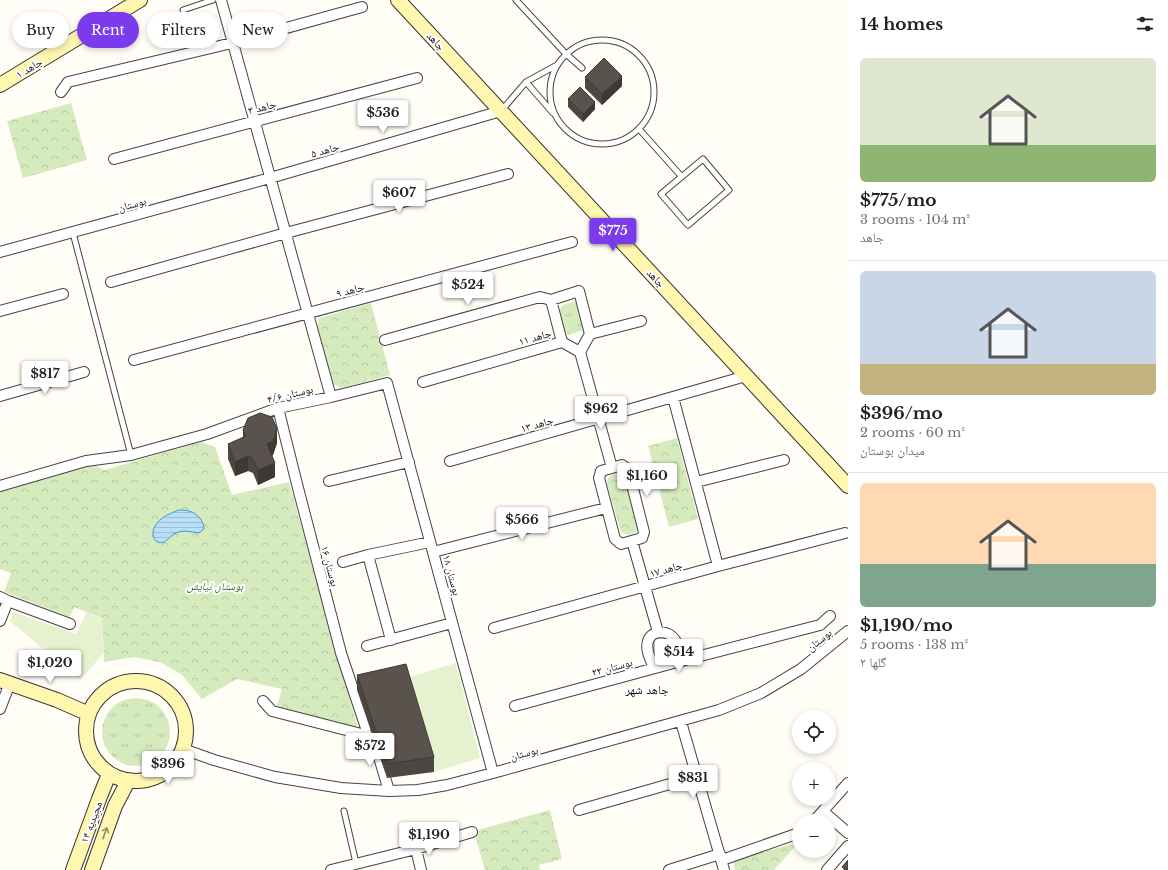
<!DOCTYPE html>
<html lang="en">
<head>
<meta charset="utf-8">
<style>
	:root { --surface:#fff; --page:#f6f6f6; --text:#202124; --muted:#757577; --line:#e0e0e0; --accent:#7c3aed }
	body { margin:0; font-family:"Libre Baskerville","Noto Naskh Arabic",serif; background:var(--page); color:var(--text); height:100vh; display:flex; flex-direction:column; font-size:15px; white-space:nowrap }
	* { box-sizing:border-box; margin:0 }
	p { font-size:13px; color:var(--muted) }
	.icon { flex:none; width:22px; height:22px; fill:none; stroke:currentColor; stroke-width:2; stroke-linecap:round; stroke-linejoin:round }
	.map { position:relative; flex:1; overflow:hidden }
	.side { display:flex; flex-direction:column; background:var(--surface); width:320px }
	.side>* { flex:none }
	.hud { position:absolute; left:12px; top:12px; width:380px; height:36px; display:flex; gap:8px }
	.buttons { position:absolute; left:792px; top:710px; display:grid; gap:8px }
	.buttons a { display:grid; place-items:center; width:44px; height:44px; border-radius:50%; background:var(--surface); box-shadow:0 2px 6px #0003; font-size:20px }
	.price { position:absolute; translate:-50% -34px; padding:0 9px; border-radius:4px; background:#fff; color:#222; font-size:13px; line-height:26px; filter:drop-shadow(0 1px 2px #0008) }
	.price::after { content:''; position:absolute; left:50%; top:24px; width:12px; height:9px; margin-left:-6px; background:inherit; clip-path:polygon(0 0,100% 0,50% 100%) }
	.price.selected { background:var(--accent); color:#fff }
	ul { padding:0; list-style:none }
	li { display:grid; align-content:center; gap:8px; height:212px; padding:0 12px }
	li+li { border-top:1px solid var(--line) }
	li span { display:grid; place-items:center; height:124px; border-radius:6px; color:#555 }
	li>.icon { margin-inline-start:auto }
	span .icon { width:72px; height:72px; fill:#fffc; stroke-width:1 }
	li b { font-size:17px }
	h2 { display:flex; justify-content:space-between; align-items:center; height:48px; padding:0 12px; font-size:17px }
	.chip { padding:0 14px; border-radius:18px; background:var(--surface); box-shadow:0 2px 6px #0003; font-size:14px; line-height:36px }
	.chip.selected { background:var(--accent); color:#fff }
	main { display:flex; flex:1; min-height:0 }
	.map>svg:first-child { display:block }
	.grass { fill:url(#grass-tufts) }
	.park { fill:url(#park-crowns) }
	.pitch { fill:#e6f2cf }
	.water { fill:url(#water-rules); stroke:#3f96cf }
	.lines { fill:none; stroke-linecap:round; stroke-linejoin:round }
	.lane-casing { stroke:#444; stroke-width:7 }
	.street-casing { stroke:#444; stroke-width:12 }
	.secondary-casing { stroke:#333; stroke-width:16 }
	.lane { stroke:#fff; stroke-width:5 }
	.street { stroke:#fff; stroke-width:10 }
	.secondary { stroke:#fff6b0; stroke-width:14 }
	.wall { fill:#4d4742 }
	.shaded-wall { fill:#3f3936 }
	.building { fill:#5a524d; stroke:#3f3936 }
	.oneway { stroke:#948f68 }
	.labels { text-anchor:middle; stroke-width:4; stroke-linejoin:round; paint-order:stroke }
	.street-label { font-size:11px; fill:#111; stroke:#fff }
	.park-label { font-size:11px; font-style:italic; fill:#2f6b1f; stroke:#fff }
	.neighbourhood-label { font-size:12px; fill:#111; stroke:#fff }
</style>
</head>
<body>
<main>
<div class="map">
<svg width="848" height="870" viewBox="0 0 848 870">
	<defs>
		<pattern id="grass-tufts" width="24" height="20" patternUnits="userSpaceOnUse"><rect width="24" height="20" fill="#d5ebbd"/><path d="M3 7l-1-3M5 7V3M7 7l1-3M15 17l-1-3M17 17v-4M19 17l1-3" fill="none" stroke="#b6c8a1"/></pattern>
		<pattern id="park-crowns" width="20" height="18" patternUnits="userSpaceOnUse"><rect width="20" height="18" fill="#d5ebbd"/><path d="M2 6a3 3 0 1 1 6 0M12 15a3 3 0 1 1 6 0" fill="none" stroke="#b6c8a1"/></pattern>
		<pattern id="water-rules" width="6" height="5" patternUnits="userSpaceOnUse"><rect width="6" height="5" fill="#b9e0f7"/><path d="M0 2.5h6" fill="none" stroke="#9ebfd3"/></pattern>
	</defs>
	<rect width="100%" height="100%" fill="#fffdf5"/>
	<path class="grass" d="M574 302 577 303 578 306 584 328 583 330 568 335 565 333C563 328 557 311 561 307 563 304 570 303 574 302Z
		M661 638C668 640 675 647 671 655 664 673 637 644 661 638Z
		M102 732a34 34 0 1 1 68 0a34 34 0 1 1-68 0Z"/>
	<path class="park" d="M71 103 87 160 23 178 7 121Z
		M371 303 390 375 341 388 332 383 317 326 319 318Z
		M677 438 698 519 669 527 648 446Z
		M201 442 215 447 232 495 289 482 359 732 277 706 282 689 237 679 202 699 182 675 160 662 134 657 104 662 102 618 74 607 70 617 4 592 11 573 0 569V490L89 462 104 470Z
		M617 473H622L625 477 638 527C636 533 633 534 627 535L621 532 607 484C608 477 610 475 617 473Z
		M550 810 562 859 539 865 540 870H485L474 831Z
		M799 842 774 870H735L733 860Z"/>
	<path class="pitch" d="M13 612 76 634 87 612 102 619 103 654 80 680 10 621Z
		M456 663 480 758 434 772 406 678Z"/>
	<path class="water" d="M179 510C182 510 186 510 189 511 197 513 204 521 204 529L199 533C190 532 183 529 174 534 169 537 165 545 158 542 155 541 154 539 153 535 152 521 168 514 179 510Z"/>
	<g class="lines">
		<g class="lane-casing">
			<path id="lane" d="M516 0 566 54 582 68
				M183 10 213 0
				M550 92a52 52 0 1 1 104 0a52 52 0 1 1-104 0Z
				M526 82 553 113
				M502 110 526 82 557 65
				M639 129 682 177
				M703 159 729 190 688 225 661 194Z
				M73 233 131 455
				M344 811 356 863"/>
		</g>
		<g class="street-casing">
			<path id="street" d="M221 0 331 397
				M61 92 68 82 232 43 362 7
				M114 159 417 78
				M0 252 270 178 501 111
				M111 282 286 233 508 174
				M0 311 63 294
				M385 340 540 297 551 300
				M562 342 551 300 579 291 590 334
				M580 352 612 468
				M134 360 572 242
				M423 382 562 342 580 352 590 334 641 321
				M0 396 84 372
				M673 397 718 566
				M278 408 298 488 341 653 366 728
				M450 461 746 376
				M622 465 628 469 644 532 642 538 621 544 615 539 599 478 601 471Z
				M329 481 409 462
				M696 482 784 460
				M0 486 86 461 131 455 207 434 278 408 331 397 387 383 493 773
				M632 541 658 632
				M433 552 606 508
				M368 555 391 640
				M343 562 368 555 430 542
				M0 597 8 601 0 621
				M8 601 70 624
				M494 628 718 566 845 533
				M367 646 452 623
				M654 668C651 660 645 650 648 641 652 629 669 630 675 640 678 646 679 654 681 661
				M263 701 272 711 373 737 389 791
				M515 706 681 661 820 625 830 616
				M0 709 10 683
				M681 722 724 870
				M183 749 214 760 275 777 341 788 389 791 418 790 447 785 493 773 719 710 761 693 801 669 848 631
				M579 810 698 776
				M824 812 848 833
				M814 821 848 783
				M416 849 421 870
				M722 860 799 833
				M331 870 416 849 472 832
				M669 870 720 854
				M827 870 848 846"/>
		</g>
		<g class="secondary-casing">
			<path id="secondary" d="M398 0 848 486
				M0 85 140 0
				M0 680 57 700 89 714
				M86 731a50 50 0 1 1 100 0a50 50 0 1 1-100 0Z
				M73 870 99 799 109 774
				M92 870 115 806 128 781"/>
		</g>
		<use href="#lane" class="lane"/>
		<use href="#street" class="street"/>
		<use href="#secondary" class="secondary"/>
	</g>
	<path class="wall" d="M585 77 622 86 602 105 585 88Z
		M568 99 595 109 583 122 568 107Z
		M243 430 277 443 273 455 272 456 275 477 258 485 253 473 248 471 235 476 228 459V444L243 438Z
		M357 675 434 757V772L387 778 357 690Z"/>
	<path class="shaded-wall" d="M622 76V86L602 105V94Z
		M595 102V109L583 122V114Z
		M277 429V443L273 455 267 458V444Z
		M248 456V471L235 476V462Z
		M275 463V477L258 485V470Z"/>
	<path class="building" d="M604 58 622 76 602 94 585 77Z
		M580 87 595 102 583 114 568 99Z
		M260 413 272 417 277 429 273 441 267 444 275 463 258 470 253 459 248 456 235 462 228 444 246 436 243 430 248 418Z
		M406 664 434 757 387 764 357 675Z
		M848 860V870H845L842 867Z"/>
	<defs><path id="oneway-shaft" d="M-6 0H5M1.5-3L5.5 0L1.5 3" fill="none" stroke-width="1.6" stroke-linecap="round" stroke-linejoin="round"/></defs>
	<use class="oneway" href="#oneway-shaft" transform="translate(105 833) rotate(-70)"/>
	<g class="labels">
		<g class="street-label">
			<text transform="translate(436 41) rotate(47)" y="4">جاهد</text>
			<text transform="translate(29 68) rotate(-31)" y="4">جاهد ۱</text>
			<text transform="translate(262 107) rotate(-15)" y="4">جاهد ۳</text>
			<text transform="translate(325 150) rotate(-16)" y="4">جاهد ۵</text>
			<text transform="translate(132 204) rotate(-16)" y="4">بوستان</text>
			<text transform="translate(656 278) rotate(47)" y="4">جاهد</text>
			<text transform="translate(350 290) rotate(-15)" y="4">جاهد ۹</text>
			<text transform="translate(535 337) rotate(-16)" y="4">جاهد ۱۱</text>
			<text transform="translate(290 394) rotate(-14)" y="4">بوستان ۴/۶</text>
			<text transform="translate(537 424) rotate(-16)" y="4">جاهد ۱۳</text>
			<text transform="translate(330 566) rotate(75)" y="4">بوستان ۱۶</text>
			<text transform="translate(666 569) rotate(-16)" y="4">جاهد ۱۷</text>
			<text transform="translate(452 575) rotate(75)" y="4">بوستان ۱۸</text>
			<text transform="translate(819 640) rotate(-39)" y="4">بوستان</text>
			<text transform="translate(612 667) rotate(-15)" y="4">بوستان ۲۲</text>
			<text transform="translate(524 753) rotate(-15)" y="4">بوستان</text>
			<text transform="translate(91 822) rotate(-70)" y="4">مجیدیه ۱۴</text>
		</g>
		<g class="park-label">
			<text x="215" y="590">بوستان نیایش</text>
		</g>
		<g class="neighbourhood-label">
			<text x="647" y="694">جاهد شهر</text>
		</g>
	</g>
</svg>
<div class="buttons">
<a><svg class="icon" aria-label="locate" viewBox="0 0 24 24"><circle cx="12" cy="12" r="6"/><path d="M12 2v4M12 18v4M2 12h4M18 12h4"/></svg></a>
<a>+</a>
<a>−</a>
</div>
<b class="price" style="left:383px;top:134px">$536</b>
<b class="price" style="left:399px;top:214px">$607</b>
<b class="price selected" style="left:613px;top:252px">$775</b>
<b class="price" style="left:468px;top:306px">$524</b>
<b class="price" style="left:45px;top:395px">$817</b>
<b class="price" style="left:601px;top:430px">$962</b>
<b class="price" style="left:647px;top:497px">$1,160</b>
<b class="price" style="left:522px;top:541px">$566</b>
<b class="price" style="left:679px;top:673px">$514</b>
<b class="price" style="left:50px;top:684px">$1,020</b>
<b class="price" style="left:370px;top:767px">$572</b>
<b class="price" style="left:168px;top:785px">$396</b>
<b class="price" style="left:693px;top:799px">$831</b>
<b class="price" style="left:429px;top:856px">$1,190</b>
<div class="hud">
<a class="chip">Buy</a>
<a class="chip selected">Rent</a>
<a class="chip">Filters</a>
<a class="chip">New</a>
</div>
</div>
<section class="side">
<h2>14 homes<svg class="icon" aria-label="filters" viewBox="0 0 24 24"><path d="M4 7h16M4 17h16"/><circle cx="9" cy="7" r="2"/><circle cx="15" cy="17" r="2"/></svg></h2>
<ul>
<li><span style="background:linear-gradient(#dfe7d0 70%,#8fb573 0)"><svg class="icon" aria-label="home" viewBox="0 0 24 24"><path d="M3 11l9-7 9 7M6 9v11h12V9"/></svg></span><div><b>$775/mo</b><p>3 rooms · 104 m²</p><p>جاهد</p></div></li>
<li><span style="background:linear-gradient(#c9d6e8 75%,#c2b280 0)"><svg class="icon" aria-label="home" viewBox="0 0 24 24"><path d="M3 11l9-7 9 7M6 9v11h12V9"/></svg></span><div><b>$396/mo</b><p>2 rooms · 60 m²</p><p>میدان بوستان</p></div></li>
<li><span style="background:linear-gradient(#ffd9b3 65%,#7fa58c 0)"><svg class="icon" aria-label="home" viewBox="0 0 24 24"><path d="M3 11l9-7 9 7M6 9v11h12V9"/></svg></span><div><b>$1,190/mo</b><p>5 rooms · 138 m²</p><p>گلها ۲</p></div></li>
</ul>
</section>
</main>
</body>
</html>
